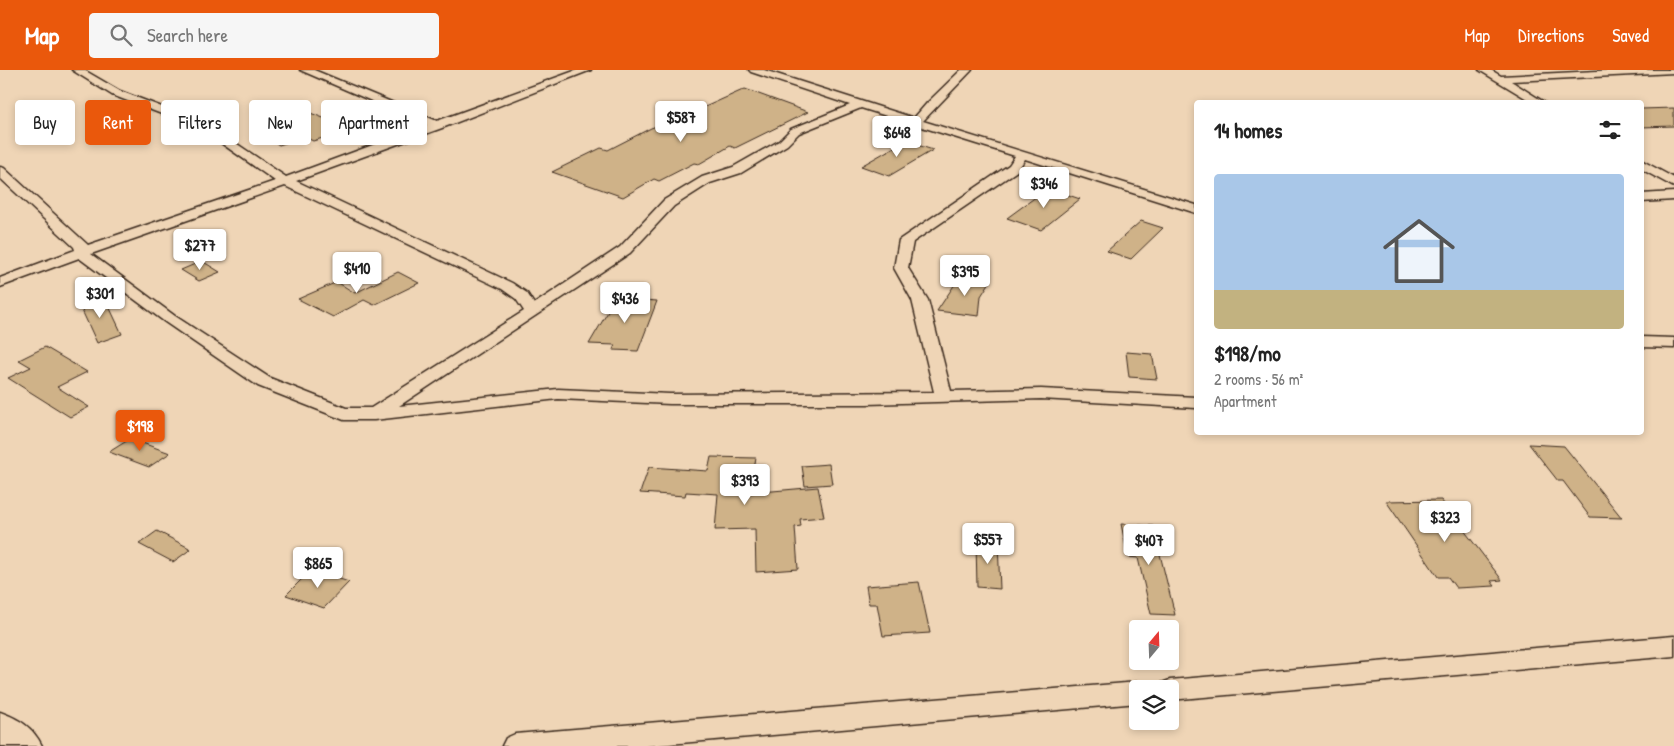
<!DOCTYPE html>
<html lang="en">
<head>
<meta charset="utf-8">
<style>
	:root { --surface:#fff; --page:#f6f6f6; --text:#222; --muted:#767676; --accent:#ea580c }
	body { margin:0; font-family:"Patrick Hand",sans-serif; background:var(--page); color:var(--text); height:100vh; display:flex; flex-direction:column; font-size:19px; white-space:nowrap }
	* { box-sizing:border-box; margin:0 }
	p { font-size:16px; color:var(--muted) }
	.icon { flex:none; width:28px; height:28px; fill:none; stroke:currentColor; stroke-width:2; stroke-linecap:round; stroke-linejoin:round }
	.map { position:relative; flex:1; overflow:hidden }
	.details { position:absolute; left:1194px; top:30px; width:450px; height:335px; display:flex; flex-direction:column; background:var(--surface); border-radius:5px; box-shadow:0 2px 8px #0003 }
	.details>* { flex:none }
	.guide { position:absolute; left:15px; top:30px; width:475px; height:45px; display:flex; gap:10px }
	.needle { width:32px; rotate:19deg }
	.buttons { position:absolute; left:1129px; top:550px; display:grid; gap:10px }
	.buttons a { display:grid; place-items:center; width:50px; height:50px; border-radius:5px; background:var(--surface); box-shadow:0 2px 8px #0003; font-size:25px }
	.price { position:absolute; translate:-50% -42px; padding:0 11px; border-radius:5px; background:#fff; color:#222; font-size:16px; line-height:32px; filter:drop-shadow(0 1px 2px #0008) }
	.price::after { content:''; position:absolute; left:50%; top:30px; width:15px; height:11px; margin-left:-8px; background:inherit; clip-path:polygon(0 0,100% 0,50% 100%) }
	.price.on { background:var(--accent); color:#fff }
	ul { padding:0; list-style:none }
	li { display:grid; align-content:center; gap:10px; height:265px; padding:0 20px }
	li span { display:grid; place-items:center; height:155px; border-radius:5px; color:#555 }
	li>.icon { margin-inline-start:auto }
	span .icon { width:90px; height:90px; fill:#fffc; stroke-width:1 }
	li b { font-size:21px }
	h2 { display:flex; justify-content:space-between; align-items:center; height:60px; padding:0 20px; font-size:21px }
	.tag { padding:0 18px; border-radius:5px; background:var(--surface); box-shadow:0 2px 8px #0003; font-size:18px; line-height:45px }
	.tag.on { background:var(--accent); color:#fff }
	header { display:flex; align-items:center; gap:30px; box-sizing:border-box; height:70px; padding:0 25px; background:var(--accent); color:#fff }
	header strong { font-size:24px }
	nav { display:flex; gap:28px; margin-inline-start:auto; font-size:18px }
	.search { width:350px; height:45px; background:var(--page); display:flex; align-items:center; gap:12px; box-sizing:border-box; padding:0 18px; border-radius:5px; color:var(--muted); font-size:19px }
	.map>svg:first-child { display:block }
	.building { fill:#cfb288; stroke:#3b2a1e }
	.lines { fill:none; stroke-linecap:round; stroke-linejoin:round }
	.minor-casing { stroke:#3b2a1e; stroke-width:3 }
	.primary-casing { stroke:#3b2a1e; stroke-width:3 }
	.minor { fill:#efd5b6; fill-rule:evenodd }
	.primary { fill:#efd5b6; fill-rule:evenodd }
</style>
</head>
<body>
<header>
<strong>Map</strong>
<div class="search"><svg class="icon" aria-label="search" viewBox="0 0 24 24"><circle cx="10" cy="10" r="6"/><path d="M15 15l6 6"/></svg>Search here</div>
<nav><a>Map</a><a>Directions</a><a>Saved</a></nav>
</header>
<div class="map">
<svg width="1674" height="676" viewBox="0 0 1674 676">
	<rect width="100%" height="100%" fill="#efd5b6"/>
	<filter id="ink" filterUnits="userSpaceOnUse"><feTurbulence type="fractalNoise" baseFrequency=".02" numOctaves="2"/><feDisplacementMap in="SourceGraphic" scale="10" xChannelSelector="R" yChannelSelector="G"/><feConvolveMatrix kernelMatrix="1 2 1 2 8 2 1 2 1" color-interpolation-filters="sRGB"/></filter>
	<g filter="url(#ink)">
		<path class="building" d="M745 19 808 42 735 78 730 76 699 94 694 93 659 111 654 109 623 127 552 102 601 78 608 80 651 58 687 45Z
			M287 34 352 59 313 71 305 67 279 75 256 60 270 56 260 52 271 48 261 43Z
			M1674 38V56L1641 57V39Z
			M905 71 933 80 889 106 861 96Z
			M1048 118 1080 129 1041 160 1007 148Z
			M1141 151 1163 158 1131 189 1107 181Z
			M202 191 220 202 199 211 181 200Z
			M398 202 419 213 374 235 364 230 333 247 298 229 337 212 355 223Z
			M961 205 990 212 981 226 979 246 937 241Z
			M95 227 107 232 122 264 97 273 79 234Z
			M616 228 657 231 638 281 613 280 615 275 589 274Z
			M45 277 87 302 57 317 89 337 70 347 8 308 31 297 19 290Z
			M1126 282 1152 284 1157 309 1129 307Z
			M133 367 145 374 170 383 149 397 109 382Z
			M1529 374 1564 376 1622 448 1590 447 1563 411H1558Z
			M711 387 756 388 750 423 818 417 824 447 800 449 801 456 795 457 798 499 756 502 755 459 715 460 718 424 686 422 685 426 640 423 649 397 708 401Z
			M829 394 832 414 805 416 802 396Z
			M1441 430 1502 510 1491 511 1495 516 1456 518 1448 507H1438L1386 431Z
			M1121 454 1153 456 1175 545 1151 544 1138 488 1128 487Z
			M157 461 191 479 173 492 139 474Z
			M976 472 998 473 1000 519 977 517Z
			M311 500 349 512 324 538 286 525Z
			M919 512 930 563 883 566 877 534H869L866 516Z"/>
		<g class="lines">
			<g class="minor-casing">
				<path id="minor" d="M72 0H84L120 21 209 55 286 107 427 55 300 0H314L437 51 577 0H591L442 58 296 111 512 213 527 223 534 234 620 177 664 130 702 107 733 97 779 71 791 59 850 35 751 2 749 0H764L914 48 927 33 961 0H972L923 51 1196 135V143L1025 89 1017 101 913 172 908 198 928 230 951 321 1041 319 1196 327V338L1041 329 867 334H670L558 329 374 350H344L258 316 165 252 79 188 0 217V208L75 180 74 177 0 108V97L4 98 88 175 275 111 201 59 112 25ZM861 38 1015 86 1009 95 899 170 894 198 912 230 934 322 670 324 558 319 399 336 630 183 674 136 710 113 741 103 787 75 799 63ZM285 116 502 219 516 229 524 241 371 338H346L270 308 175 246 91 184Z
					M1479 0H1491L1501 6 1617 0H1674V3L1511 11 1544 32H1532Z
					M1641 90 1674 108V117L1641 99Z
					M1674 122V130L1641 132V124Z
					M1641 267 1674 268V278L1641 277Z
					M1674 566V586L1170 630V619H1159L1162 613 1170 610Z
					M1138 612 1146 615 1148 619H1138V633L646 676H502L506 668 515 664Z"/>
			</g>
			<g class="primary-casing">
				<path id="primary" d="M0 642C19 649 33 657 42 676H0Z"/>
			</g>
			<use href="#minor" class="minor"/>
			<use href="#primary" class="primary"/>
		</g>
	</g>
</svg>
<div class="buttons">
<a><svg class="needle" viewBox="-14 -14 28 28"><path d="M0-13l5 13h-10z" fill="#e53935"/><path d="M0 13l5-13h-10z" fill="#767676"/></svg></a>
<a><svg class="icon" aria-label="layers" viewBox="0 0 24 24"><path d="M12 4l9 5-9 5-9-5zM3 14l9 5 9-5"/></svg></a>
</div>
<b class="price" style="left:681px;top:73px">$587</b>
<b class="price" style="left:897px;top:88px">$648</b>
<b class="price" style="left:1044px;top:139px">$346</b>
<b class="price" style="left:200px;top:201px">$277</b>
<b class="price" style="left:357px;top:224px">$410</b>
<b class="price" style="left:965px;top:227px">$395</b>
<b class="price" style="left:100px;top:249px">$301</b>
<b class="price" style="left:625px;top:254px">$436</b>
<b class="price on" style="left:140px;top:382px">$198</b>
<b class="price" style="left:745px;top:436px">$393</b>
<b class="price" style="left:1445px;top:473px">$323</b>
<b class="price" style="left:988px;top:495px">$557</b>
<b class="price" style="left:1149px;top:496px">$407</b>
<b class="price" style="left:318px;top:519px">$865</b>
<div class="guide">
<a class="tag">Buy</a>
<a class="tag on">Rent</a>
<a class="tag">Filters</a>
<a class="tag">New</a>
<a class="tag">Apartment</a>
</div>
<section class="details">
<h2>14 homes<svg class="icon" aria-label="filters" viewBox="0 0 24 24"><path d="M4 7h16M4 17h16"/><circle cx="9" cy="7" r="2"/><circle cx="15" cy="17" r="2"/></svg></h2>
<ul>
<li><span style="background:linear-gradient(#a9c7e8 75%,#c2b280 0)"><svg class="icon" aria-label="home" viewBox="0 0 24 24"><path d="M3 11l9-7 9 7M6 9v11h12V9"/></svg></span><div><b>$198/mo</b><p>2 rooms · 56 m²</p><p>Apartment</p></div></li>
</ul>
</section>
</div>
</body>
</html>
